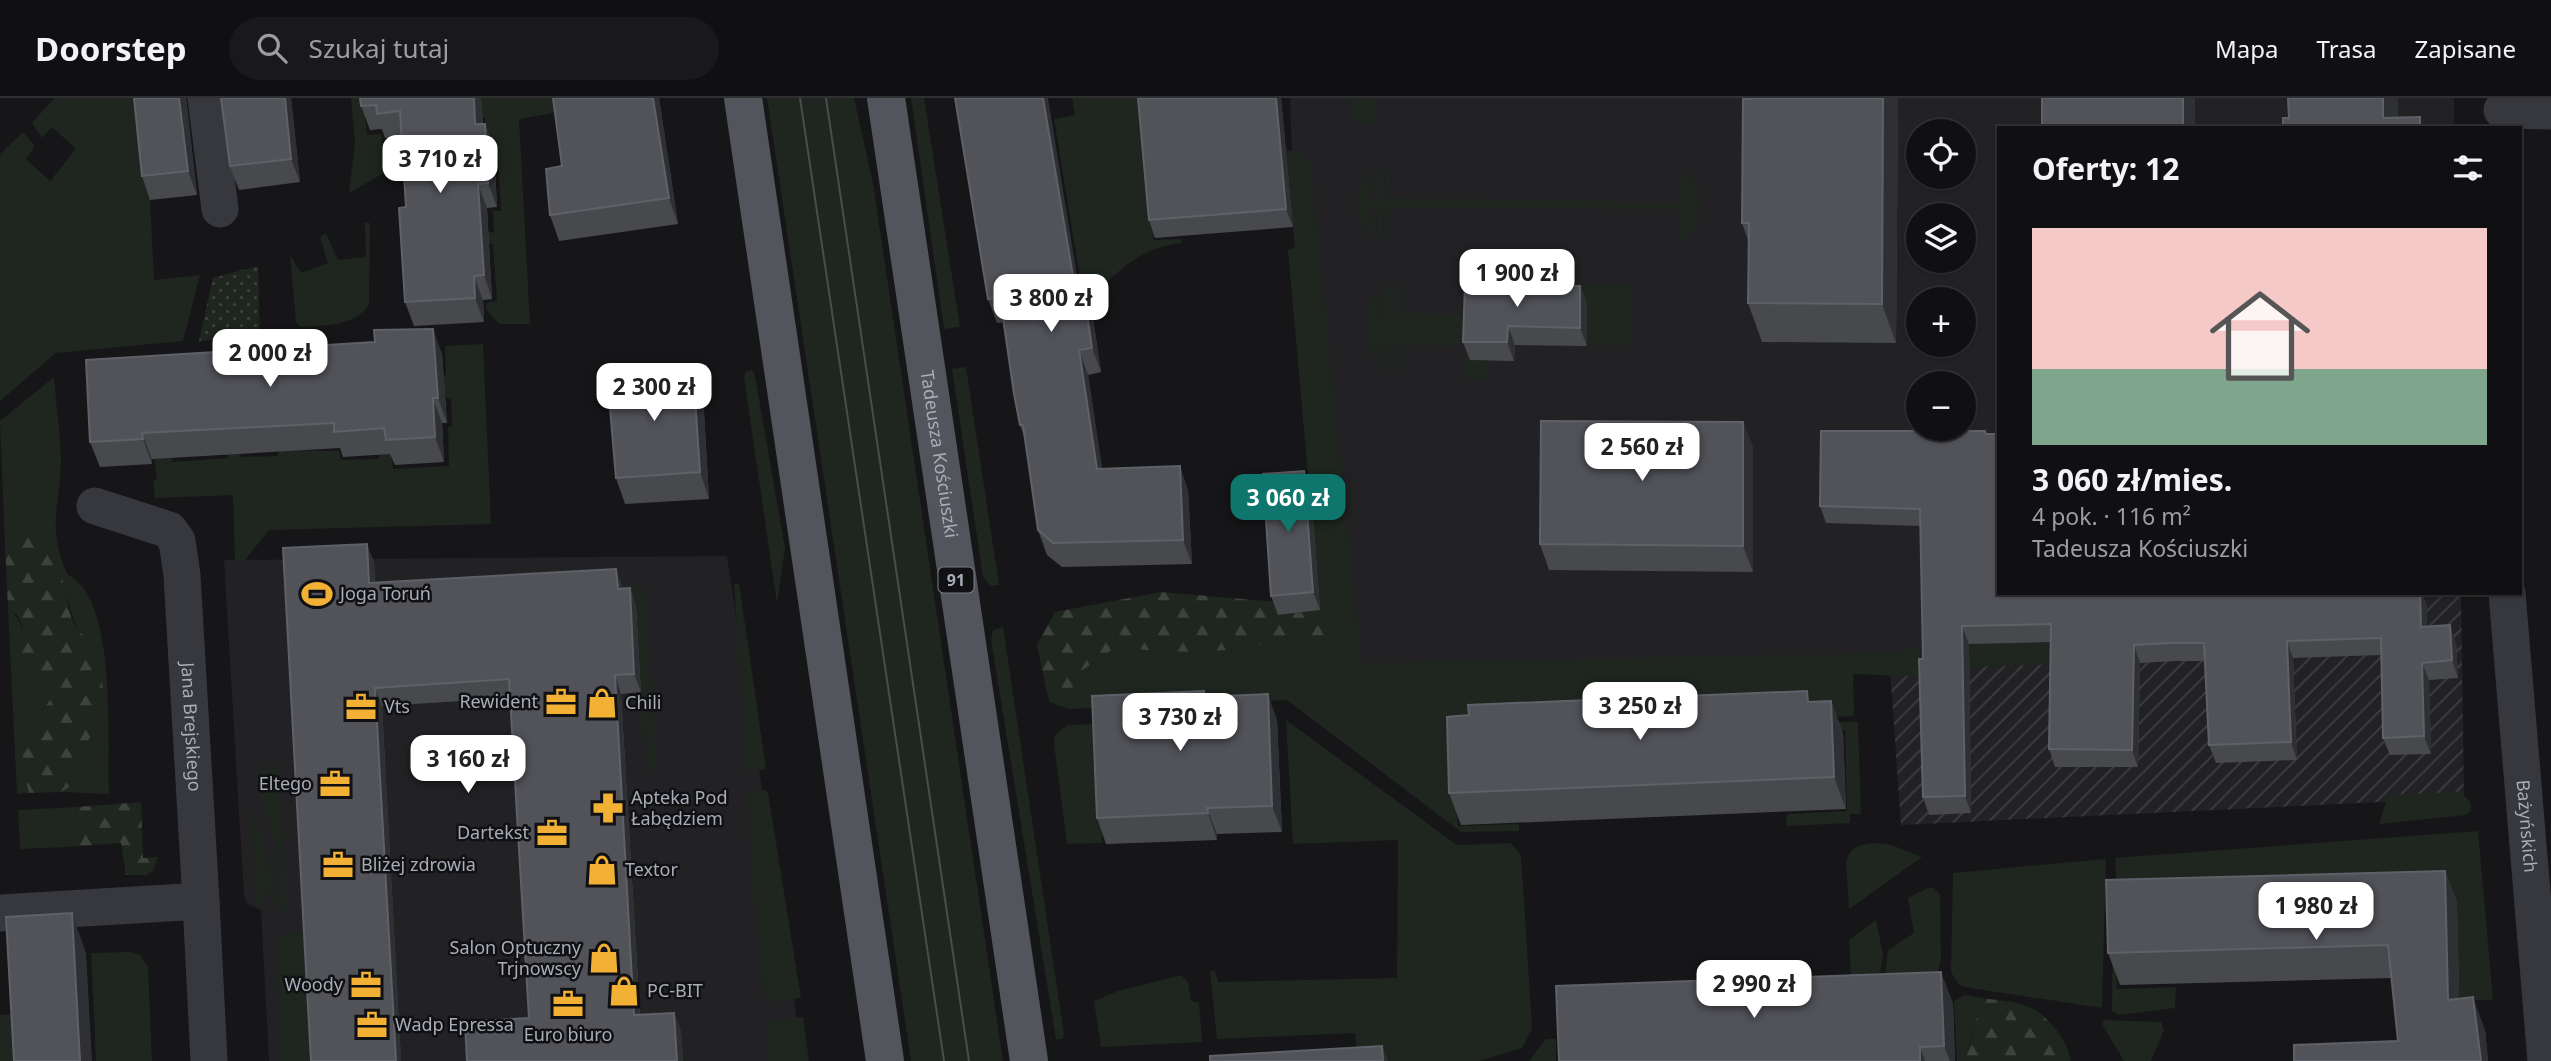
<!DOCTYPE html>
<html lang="pl">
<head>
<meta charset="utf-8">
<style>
	:root { --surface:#101012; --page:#19191b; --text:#f1f3f6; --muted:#9c9d9f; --line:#303032; --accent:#0f766e }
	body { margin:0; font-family:"Noto Sans",sans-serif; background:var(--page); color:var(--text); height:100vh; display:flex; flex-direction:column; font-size:26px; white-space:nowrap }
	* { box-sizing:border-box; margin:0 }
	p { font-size:23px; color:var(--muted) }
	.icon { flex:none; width:38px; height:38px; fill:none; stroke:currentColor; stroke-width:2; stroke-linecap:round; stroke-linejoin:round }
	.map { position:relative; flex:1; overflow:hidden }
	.side { position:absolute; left:1997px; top:28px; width:525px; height:469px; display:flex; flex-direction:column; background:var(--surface); border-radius:0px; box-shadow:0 2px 5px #0004,0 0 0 2px var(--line) }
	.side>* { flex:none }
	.tools { position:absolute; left:1906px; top:21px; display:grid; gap:14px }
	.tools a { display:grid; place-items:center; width:70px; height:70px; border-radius:50%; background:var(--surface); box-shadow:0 2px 5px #0004,0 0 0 2px var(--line); font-size:35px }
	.price { position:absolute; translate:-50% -60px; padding:0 16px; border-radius:14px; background:#fff; color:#222; font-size:23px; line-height:46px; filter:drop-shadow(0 2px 4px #0008) }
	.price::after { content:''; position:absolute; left:50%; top:42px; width:21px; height:16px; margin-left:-10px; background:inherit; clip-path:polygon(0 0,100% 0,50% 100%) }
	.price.selected { background:var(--accent); color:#fff }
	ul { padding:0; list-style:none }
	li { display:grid; align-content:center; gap:14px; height:371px; padding:0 35px }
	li+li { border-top:2px solid var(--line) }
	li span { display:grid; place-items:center; height:217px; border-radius:0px; color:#555 }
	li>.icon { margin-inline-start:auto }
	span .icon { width:126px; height:126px; fill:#fffc; stroke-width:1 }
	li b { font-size:30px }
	h2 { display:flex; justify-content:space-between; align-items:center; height:84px; padding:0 35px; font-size:30px }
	header { display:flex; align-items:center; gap:42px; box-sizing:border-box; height:98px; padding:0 35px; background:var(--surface); border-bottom:2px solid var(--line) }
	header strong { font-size:33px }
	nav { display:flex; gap:38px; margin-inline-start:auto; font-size:24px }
	.search { width:490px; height:63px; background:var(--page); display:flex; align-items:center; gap:18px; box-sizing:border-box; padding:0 24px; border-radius:38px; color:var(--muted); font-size:26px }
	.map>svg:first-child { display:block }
	.built { fill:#222225; fill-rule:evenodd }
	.industrial { fill:url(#industrial-furrows) }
	.grass { fill:#1e261f }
	.forest { fill:url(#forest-firs) }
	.park { fill:url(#park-dots) }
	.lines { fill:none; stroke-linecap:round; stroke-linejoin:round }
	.street { stroke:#37383d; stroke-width:37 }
	.primary { stroke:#53555c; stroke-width:38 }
	.tram { stroke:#4a4c52; stroke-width:2 }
	.wall { fill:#47494d }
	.shaded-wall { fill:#2f3033 }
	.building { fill:#525359; stroke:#5f6168; stroke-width:2 }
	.labels { text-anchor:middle; stroke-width:5; stroke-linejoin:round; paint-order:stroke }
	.shield { fill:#111113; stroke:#7b7e86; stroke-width:2 }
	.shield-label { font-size:16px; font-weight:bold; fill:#a8adb8 }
	.street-label { font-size:18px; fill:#a8adb8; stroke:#111113 }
	.poi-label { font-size:18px; fill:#a8adb8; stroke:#111113; text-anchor:start }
</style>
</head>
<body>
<header>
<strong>Doorstep</strong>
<div class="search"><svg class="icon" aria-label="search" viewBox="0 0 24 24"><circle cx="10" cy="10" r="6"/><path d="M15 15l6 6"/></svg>Szukaj tutaj</div>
<nav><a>Mapa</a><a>Trasa</a><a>Zapisane</a></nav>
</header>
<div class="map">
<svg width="2551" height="963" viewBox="0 0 2551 963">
	<defs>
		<pattern id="industrial-furrows" width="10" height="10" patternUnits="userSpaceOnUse" patternTransform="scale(1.75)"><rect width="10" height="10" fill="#222225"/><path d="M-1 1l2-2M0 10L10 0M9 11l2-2" fill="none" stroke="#3f3f43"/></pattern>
		<pattern id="forest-firs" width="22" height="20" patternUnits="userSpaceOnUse" patternTransform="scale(1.75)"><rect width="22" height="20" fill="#1e261f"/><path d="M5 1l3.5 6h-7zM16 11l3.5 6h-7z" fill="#3c433d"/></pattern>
		<pattern id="park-dots" width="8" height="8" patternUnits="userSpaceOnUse" patternTransform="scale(1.75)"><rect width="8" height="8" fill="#1e261f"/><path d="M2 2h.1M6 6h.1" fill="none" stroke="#3c433d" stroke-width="1.8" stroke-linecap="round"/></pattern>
	</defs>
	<rect width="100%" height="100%" fill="#161618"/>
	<path class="built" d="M1290 0H2454V30H1998V495H2419L2130 564 1329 588 1288 152 1295 150ZM1918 33H1964V79H1918ZM1918 117H1964V163H1918ZM1918 201H1964V247H1918ZM1918 285H1964V331H1918Z
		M727 458 803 963H269L261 812 248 806 244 798 224 462Z"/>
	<path class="industrial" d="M2418 495H2461L2464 700 1901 727 1890 571 2130 564Z"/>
	<path class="grass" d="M54 0H140L150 102 154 182 200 177 183 243 56 255 0 303V56L23 34 35 48 26 61 50 83 76 51 52 29 42 40 32 25Z
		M351 0H360V9H364L367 37 381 36 382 45 407 40 408 71 384 75 349 95 355 44Z
		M438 0H640L519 21 530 226H499L486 211V205L497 203 493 146H484L482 135 494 134 493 113H501L497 46 487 47 485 19 442 27Z
		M767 0H854L873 85 1003 963H911Z
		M911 0H924L960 229 944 231Z
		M1072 0H1139L1154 142 1181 141V145C1133 151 1114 178 1081 211L1082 193 1054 21 1075 17Z
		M1348 0H1375V27H1366L1354 20Z
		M1286 52 1300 54 1310 65 1361 565 1895 555 1914 549 1920 555 1973 552 1974 545 2095 543 2058 566 1968 569 1925 579 1853 576 1854 618 1475 635 1454 650 1458 728 1519 726V733L1461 734 1287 602 1068 611 1050 604 1047 595 1066 603 1080 574 1116 549C1174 556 1239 558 1294 536L1316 551 1338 524 1320 512 1288 152 1295 150Z
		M1390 68V100L1679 105 1681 72C1706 87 1703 121 1687 142L1680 143 1681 111 1391 109V143L1385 110 1382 111 1383 141 1378 139 1376 110H1371L1375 139C1350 127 1352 91 1371 75L1372 103 1377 104V72L1382 70V104L1386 105 1385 69Z
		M365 125H370L369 207C353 229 325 227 300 229L296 224 290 157 301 175 328 165 320 139 326 135 338 162 366 159Z
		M1400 184 1399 215 1463 217 1464 184 1631 186V247L1587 248 1586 206 1470 262 1487 263 1485 282 1466 281 1465 248 1399 247 1398 280 1394 279V246H1390L1389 276 1385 272 1384 245 1381 246 1380 269C1370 260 1363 218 1369 205 1371 200 1377 197 1380 193V221L1384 222V190L1391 187 1390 220 1393 221V185Z
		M483 246 491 426 269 432 245 462H235L233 397 155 400 153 382 157 381 154 358 171 357 172 364 228 360 229 352 239 351 241 359 278 358V352L339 353 341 362 379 361V355H391L393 371 449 368 448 329 452 328 451 300H440V280L446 278 445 248Z
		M966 269 999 487 990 488 983 479 952 271Z
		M752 272 755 278 785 450 777 506 744 279 746 273Z
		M54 279C56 308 61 337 61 366 59 411 47 432 68 477 118 500 107 646 109 696L61 694 76 685V660L84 646 94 548 77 531 61 482 32 433 5 447 0 323Z
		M739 485 766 671 747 673 734 486Z
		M630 486 641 491 646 500 656 672H647Z
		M8 510C26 524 24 544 26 565L47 585 50 602C25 633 19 655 29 695L17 696Z
		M1003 529 1064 936 1062 941H1056L991 542 993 532Z
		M1286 622 1457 747 1511 745 1521 757 1532 931 1522 950 1479 963H1377L1357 956 1355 935 1217 941 1210 873 1215 872 1218 884 1397 880 1398 742 1293 746Z
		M1823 624H1858L1861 716H1850V725L1786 728 1787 716 1847 713 1845 632H1823Z
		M1098 626 1102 745 1067 746 1054 646 1055 637 1068 627Z
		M280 667 287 812H284L276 805 280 764 258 688 259 676 265 669Z
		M765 692 768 695 801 900 765 904 756 821 747 694Z
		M2459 694 2471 704V712L2466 717 2379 726 2388 697Z
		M77 709 67 749 20 751 18 712Z
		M250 710C261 734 285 793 256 811Z
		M2478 733 2493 902H2408L2404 880 2118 814 2115 760Z
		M1875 745 1892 747 1922 759 1849 811 1846 763C1852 748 1860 746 1875 745Z
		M2106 761 2102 910 1964 889 1958 886 1951 874 1953 775Z
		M1928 790H1934L1940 797 1941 861 1938 874 1884 885 1888 852 1914 835 1908 800Z
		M2113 818 2117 891 2176 889 2175 910 2120 917 2112 913Z
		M1876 822 1883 857 1878 890 1852 892 1849 842Z
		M305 834 315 963H281L275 843 282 838Z
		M129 854 139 856 148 869 152 963H96L91 855Z
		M1181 877 1188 884 1191 903 1199 905 1202 944 1101 949 1094 903 1118 893Z
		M1965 897 1982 900 1966 959 1969 963H1957L1954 903Z
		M18 915 23 963H0V917Z
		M803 919 809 963H770L767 923Z
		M2104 922 2161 924 2164 932 2151 963H2124L2102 926Z
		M1546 941H1556V963H1529Z"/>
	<path class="forest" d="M32 433 53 441 71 519 77 531 94 548 105 599 98 628 76 660V685L61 694 29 695C17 648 22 639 50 602L47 585 26 565 16 542 23 530 18 518 8 510 5 447Z
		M1161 494 1277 504 1278 517 1320 512 1338 524 1334 542 1316 551 1294 536C1239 558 1174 556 1116 549L1080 574 1066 603 1047 595 1037 547 1055 514Z
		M141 704 143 760 158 759 153 773 146 777H126L121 745 67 749 77 709Z
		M1982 900C1996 902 2013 903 2027 908 2046 915 2068 942 2071 963H1969L1966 960Z"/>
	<path class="park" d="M258 168 260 239 199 243 213 180Z"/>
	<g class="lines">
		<g class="street">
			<path d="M206 0 220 111"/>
			<path d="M2502 12 2551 13"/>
			<path id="s1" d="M95 408 169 432 177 443 182 477 201 803"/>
			<path id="s2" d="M2507 495 2546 963"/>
			<path d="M0 815 201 803 209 963"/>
		</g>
		<g class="primary">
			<path d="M743 0 885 963"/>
			<path id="s3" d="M886 0 1029 963"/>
		</g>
		<path class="tram" d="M800 0 944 963
			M826 0 969 963"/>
	</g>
	<path class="wall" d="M134 0H186L197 97 150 102 142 78Z
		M221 0H291L300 84 239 92 230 68Z
		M481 0 483 26H485L494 49 497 109 487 110 492 201 483 202 484 224 414 228 405 204 406 109 402 38 385 40 382 31 370 32 361 8Z
		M553 0H659L678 126 559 143 550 117 562 68Z
		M1138 0H1281L1293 129 1155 140 1149 122Z
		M1898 0 1896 245 1762 244 1748 205 1749 145 1742 125 1750 1Z
		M1082 183 1091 207 1101 274 1088 277 1102 371 1188 392 1192 466 1062 469 1047 457 1038 432 1025 341 1020 327 1004 224 997 225 988 201Z
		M1580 188 1587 206V248L1515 247 1514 263 1470 262 1463 244Z
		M375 244 442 256 447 325H442L444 364 395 367 390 356 343 359 340 350 152 361V366L100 369 90 344Z
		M703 296 709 401 625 406 616 380Z
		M1743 324 1753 350V474L1549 472 1540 446Z
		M1985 333 1998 495 2225 497 2427 507V529L2456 545 2458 580 2429 582 2431 656 2390 657 2383 640 2381 557 2293 560 2297 662 2216 665 2209 647 2205 563H2176L2140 565 2138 669H2055L2049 651 2051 544 1969 546 1971 715 1929 717 1923 699V561L1920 428 1826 425 1820 408Z
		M1304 373 1311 391 1320 512 1278 517 1271 498Z
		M374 464 375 485 630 490 636 509 641 594 621 596 640 917 674 915 681 934 683 963H467L529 920 510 600 382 608 401 963H311Z
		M1204 593 1205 599 1277 622 1282 734 1217 736V742L1106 746 1097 720Z
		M1831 603 1843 635 1846 711 1461 727 1449 695 1811 604Z
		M2445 773 2457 805 2459 901 2485 932 2488 963H2294L2398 943 2392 880 2120 887 2108 855Z
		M1953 905 1955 963H1559Z"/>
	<path class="shaded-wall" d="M179 0H186L197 97 188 73Z
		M285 0H291L300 84 291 61Z
		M474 0H481L484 50 475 26Z
		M653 0H659L678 126 669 100Z
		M1043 0H1048L1082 208 1074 184Z
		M1276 0H1281L1293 129 1286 111Z
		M1883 0H1898L1896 245 1882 206Z
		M2183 0H2195V30H2183Z
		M2383 0H2398V30L2383 20Z
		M485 26 494 49 497 109 488 85Z
		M478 86 487 110 492 201 484 177Z
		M474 178 483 202 484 224 475 200Z
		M1082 183 1091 207 1101 274 1092 250Z
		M1580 188 1587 206V248L1580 230Z
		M1508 228 1515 247 1514 263 1507 244Z
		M433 231 442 256 447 325 438 300Z
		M1079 252 1088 277 1106 395 1097 371Z
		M693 270 703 296 709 401 700 374Z
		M433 300 442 325 444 364 435 339Z
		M1743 324 1753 350V474L1743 448Z
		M142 335 152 361V366L143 341Z
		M1180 368 1188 392 1192 466 1183 442Z
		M1304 373 1311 391 1320 512 1313 494Z
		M367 446 374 464 375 504 369 485Z
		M616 471 623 490 624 510 618 491Z
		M630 490 636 509 641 594 634 576Z
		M2420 495H2422L2427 507V547L2421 529Z
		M2450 527 2456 545 2458 580 2452 562Z
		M1962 528 1969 546 1971 715 1965 698Z
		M2287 543 2293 560 2297 662 2291 644Z
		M2134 547 2140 565 2138 669 2132 652Z
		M2422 565 2429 582 2431 656 2424 638Z
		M615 577 621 596 641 936 634 917Z
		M375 590 382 608 401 963H396Z
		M1268 596 1277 622 1282 734 1272 708Z
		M1831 603 1843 635 1846 711 1834 679Z
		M1207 710 1217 736V742L1208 715Z
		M2445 773 2457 805 2460 934 2448 902Z
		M72 815 86 855 92 963H80Z
		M1941 874 1953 905 1955 963H1950L1944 948Z
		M2473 899 2485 932 2488 963H2481Z
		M674 915 681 934 683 963H677Z
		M1382 948 1388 963H1383Z
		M1920 949 1925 963H1920Z"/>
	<path class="building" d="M134 0H179L188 73 142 78Z
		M221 0H285L291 61 230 68Z
		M360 0H474L475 26H485L488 85 478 86 484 177 474 178 475 200 405 204 399 110 406 109 400 13 377 16 376 7 361 8Z
		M553 0H653L669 100 550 117 546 71 562 68Z
		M955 0H1043L1074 184 1082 183 1092 250 1079 252 1097 371 1180 368 1183 442 1053 445 1038 432 1023 327H1020L1014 296 1000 199 988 201Z
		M1138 0H1276L1286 111 1149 122Z
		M1750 0H1883L1882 206 1748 205 1749 125H1742L1743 1H1750Z
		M2042 0H2183V30H2042Z
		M2288 0H2383V20L2420 19V30H2283V20H2289Z
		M1465 186 1580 188V230L1508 228 1507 244H1463Z
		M433 231 438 300H433L435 339 386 342 384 330 334 334V325L142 335 143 341 90 344 86 262 375 244 374 232Z
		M693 270 700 374 616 380 607 275Z
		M1541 323 1743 324V448L1540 446Z
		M1821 333H1985L1986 336H1998V495H2220V497L2276 495H2420L2421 529 2450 527 2452 562 2422 565 2424 638 2383 640 2381 540 2287 543 2291 644 2209 647 2204 545H2170L2134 547 2132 652 2049 651 2051 526 1962 528 1965 698 1923 699 1919 561H1923L1920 411 1820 408Z
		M1304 373 1313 494 1271 498 1263 376Z
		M367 446 369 485 616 471 618 491 630 490 634 576 615 577 634 917 674 915 677 963H467L465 924 529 920 509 581 375 590 396 963H311L283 450Z
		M1204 593V599L1268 596 1272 708 1207 710 1208 715 1097 720 1092 598Z
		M1807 593 1808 604 1831 603 1834 679 1449 695 1447 619 1469 617 1468 607Z
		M2445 773 2448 902 2473 899 2481 963H2294V947L2398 943 2388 847 2108 855 2106 782Z
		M72 815 80 963H14L6 819Z
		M1941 874 1944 948 1920 949V963H1559L1556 888Z
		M1382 948 1383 963H1210V958Z"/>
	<defs>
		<g id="stadium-bare" transform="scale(2.415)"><path d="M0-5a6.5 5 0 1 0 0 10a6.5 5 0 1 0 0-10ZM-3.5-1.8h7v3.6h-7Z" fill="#f2b134" stroke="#111113" stroke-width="2.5" paint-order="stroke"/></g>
		<g id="office-bare" transform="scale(2.415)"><path d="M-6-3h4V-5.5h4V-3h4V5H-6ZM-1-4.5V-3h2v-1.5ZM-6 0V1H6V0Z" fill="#f2b134" stroke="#111113" stroke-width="2.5" paint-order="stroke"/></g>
		<g id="shop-bare" transform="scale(2.415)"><path d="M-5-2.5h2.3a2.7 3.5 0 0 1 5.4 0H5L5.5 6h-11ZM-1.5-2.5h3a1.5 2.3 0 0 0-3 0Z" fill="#f2b134" stroke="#111113" stroke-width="2.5" paint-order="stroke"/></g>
		<g id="pharmacy-bare" transform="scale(2.415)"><path d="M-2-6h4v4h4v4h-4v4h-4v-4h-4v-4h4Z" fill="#f2b134" stroke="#111113" stroke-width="2.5" paint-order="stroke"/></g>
	</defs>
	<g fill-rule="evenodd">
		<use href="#stadium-bare" x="317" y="496"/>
		<use href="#office-bare" x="561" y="604"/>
		<use href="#shop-bare" x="602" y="605"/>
		<use href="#office-bare" x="361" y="609"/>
		<use href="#office-bare" x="335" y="686"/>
		<use href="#pharmacy-bare" x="608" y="710"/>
		<use href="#office-bare" x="552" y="735"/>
		<use href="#office-bare" x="338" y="767"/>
		<use href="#shop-bare" x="602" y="772"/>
		<use href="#shop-bare" x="604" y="860"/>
		<use href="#office-bare" x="366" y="887"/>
		<use href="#shop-bare" x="624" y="893"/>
		<use href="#office-bare" x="568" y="906"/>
		<use href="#office-bare" x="372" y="927"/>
	</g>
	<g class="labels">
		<rect class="shield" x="938.5" y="469.5" width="35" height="25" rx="5"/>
		<g class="shield-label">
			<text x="956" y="488">91</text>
		</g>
		<g class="street-label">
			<text dy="6" stroke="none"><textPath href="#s3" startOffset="360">Tadeusza Kościuszki</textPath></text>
			<text dy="6" stroke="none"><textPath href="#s1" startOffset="278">Jana Brejskiego</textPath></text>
			<text dy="6" stroke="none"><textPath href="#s2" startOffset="234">Bażyńskich</textPath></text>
		</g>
		<g class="poi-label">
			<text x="340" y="502">Joga Toruń</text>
			<text x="538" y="610" text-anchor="end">Rewident</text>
			<text x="625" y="611">Chili</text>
			<text x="384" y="615">Vts</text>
			<text x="312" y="692" text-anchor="end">Eltego</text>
			<text x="631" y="706">Apteka Pod<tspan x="631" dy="21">Łabędziem</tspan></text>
			<text x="529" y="741" text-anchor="end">Dartekst</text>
			<text x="361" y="773">Bliżej zdrowia</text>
			<text x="625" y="778">Textor</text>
			<text x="581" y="856" text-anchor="end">Salon Optuczny<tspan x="581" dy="21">Trjnowscy</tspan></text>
			<text x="343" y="893" text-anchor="end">Woody</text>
			<text x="647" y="899">PC-BIT</text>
			<text x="395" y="933">Wadp Epressa</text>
			<text x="568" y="943" text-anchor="middle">Euro biuro</text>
		</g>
	</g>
</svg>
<div class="tools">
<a><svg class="icon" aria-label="locate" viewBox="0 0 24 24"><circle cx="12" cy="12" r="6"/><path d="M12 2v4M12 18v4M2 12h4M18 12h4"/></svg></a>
<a><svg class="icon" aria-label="layers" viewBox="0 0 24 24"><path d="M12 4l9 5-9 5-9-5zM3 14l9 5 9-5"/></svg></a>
<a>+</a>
<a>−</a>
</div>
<b class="price" style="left:440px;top:97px">3 710 zł</b>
<b class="price" style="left:1517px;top:211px">1 900 zł</b>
<b class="price" style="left:1051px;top:236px">3 800 zł</b>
<b class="price" style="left:270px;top:291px">2 000 zł</b>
<b class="price" style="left:654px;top:325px">2 300 zł</b>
<b class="price" style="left:1642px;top:385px">2 560 zł</b>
<b class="price selected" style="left:1288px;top:436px">3 060 zł</b>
<b class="price" style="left:1640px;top:644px">3 250 zł</b>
<b class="price" style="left:1180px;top:655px">3 730 zł</b>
<b class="price" style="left:468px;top:697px">3 160 zł</b>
<b class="price" style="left:2316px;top:844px">1 980 zł</b>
<b class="price" style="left:1754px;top:922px">2 990 zł</b>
<section class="side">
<h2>Oferty: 12<svg class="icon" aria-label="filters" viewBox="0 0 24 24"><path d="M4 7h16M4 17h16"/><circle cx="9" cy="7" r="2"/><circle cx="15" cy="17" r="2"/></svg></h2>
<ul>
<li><span style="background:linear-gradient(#f6c9c9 65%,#7fa58c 0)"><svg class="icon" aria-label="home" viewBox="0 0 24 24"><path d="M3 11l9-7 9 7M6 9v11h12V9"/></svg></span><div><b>3 060 zł/mies.</b><p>4 pok. · 116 m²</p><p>Tadeusza Kościuszki</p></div></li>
</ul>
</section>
</div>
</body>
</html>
